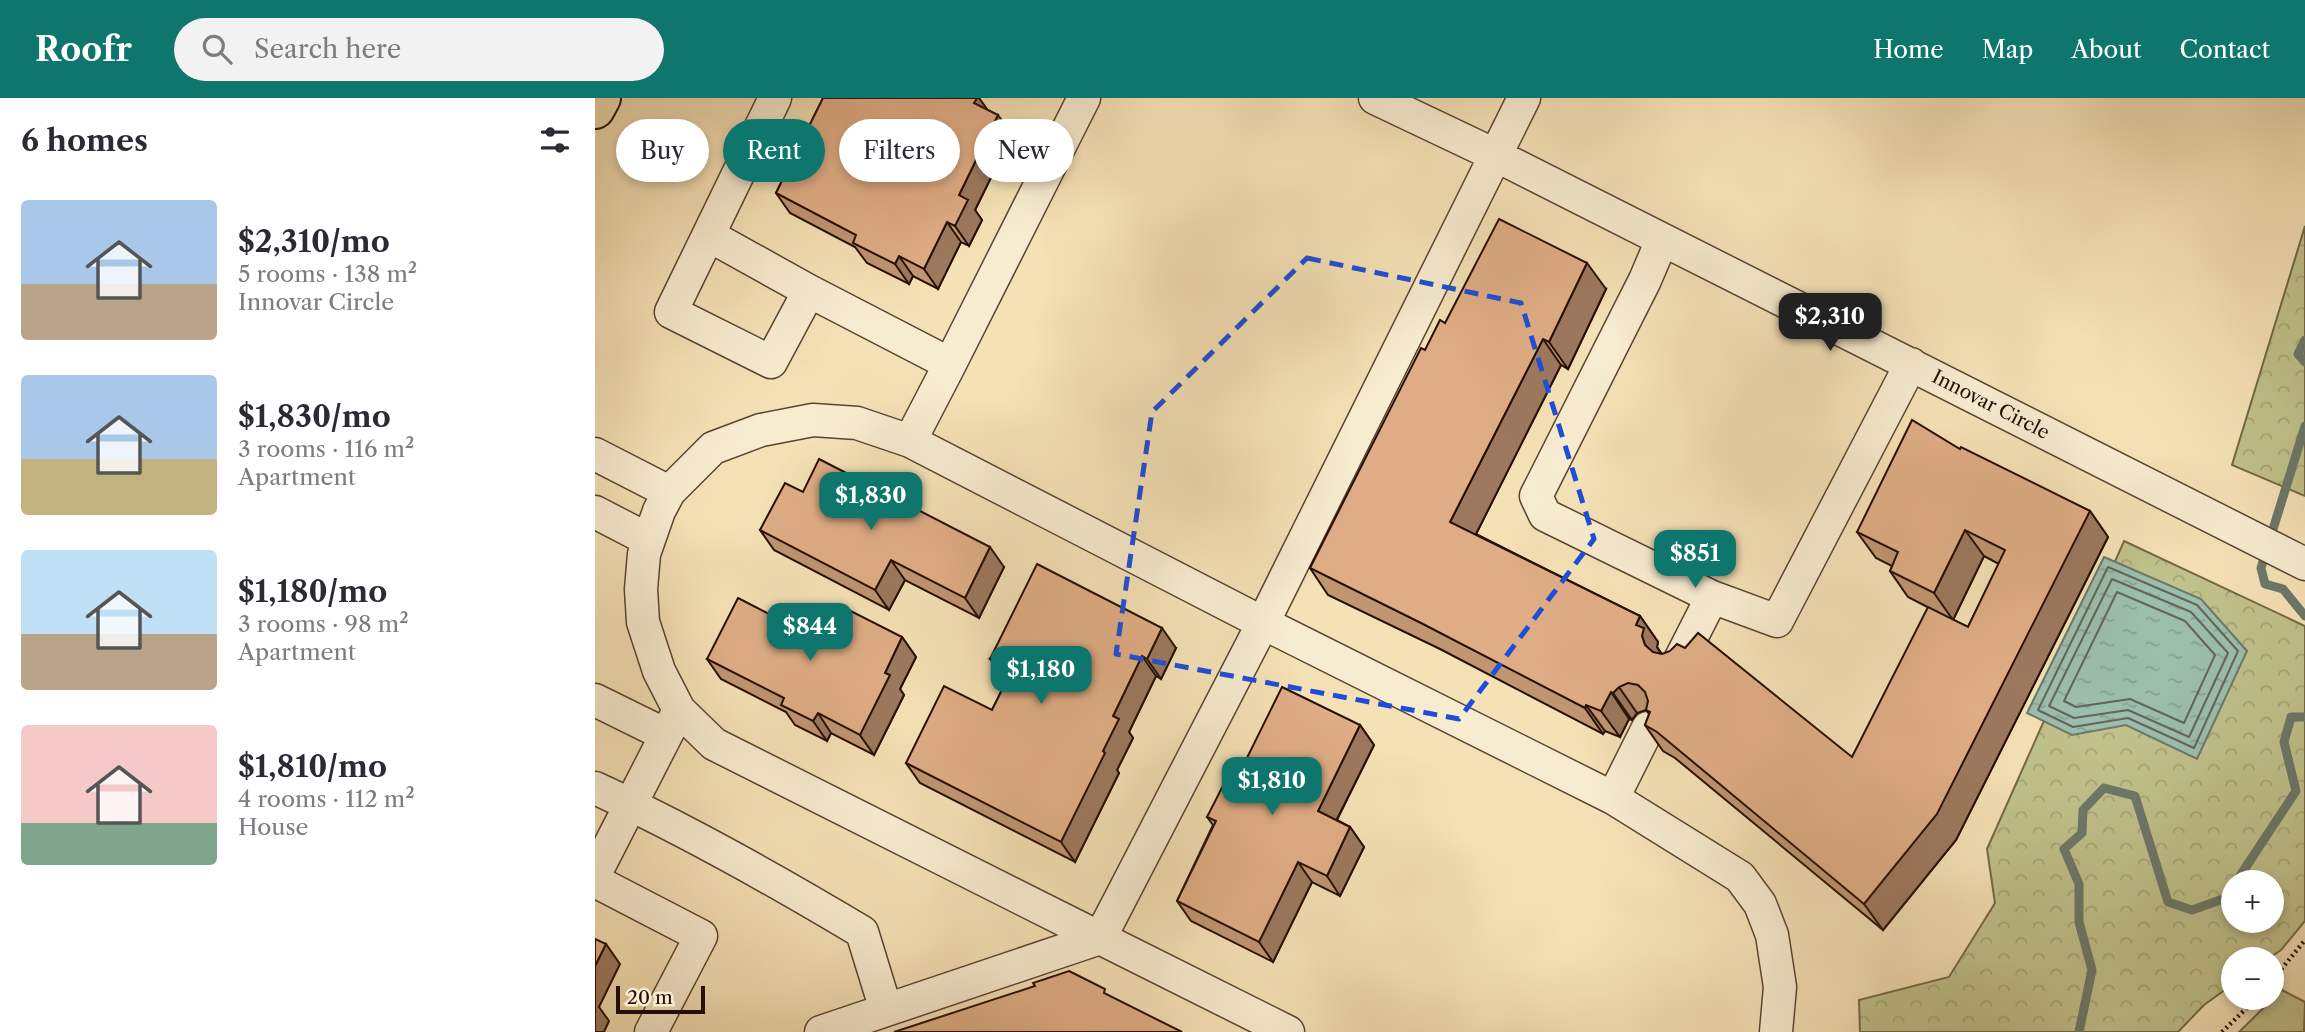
<!DOCTYPE html>
<html lang="en">
<head>
<meta charset="utf-8">
<style>
	:root { --surface:#fff; --page:#f2f2f3; --text:#2b2b33; --muted:#7c7c81; --accent:#0f766e }
	body { margin:0; font-family:"Libre Caslon Text",serif; background:var(--page); color:var(--text); height:100vh; display:flex; flex-direction:column; font-size:26px; white-space:nowrap }
	* { box-sizing:border-box; margin:0 }
	p { font-size:23px; color:var(--muted) }
	.icon { flex:none; width:38px; height:38px; fill:none; stroke:currentColor; stroke-width:2; stroke-linecap:round; stroke-linejoin:round }
	.map { position:relative; flex:1; overflow:hidden }
	.drawer { display:flex; flex-direction:column; background:var(--surface); width:595px }
	.drawer>* { flex:none }
	.banner { position:absolute; left:21px; top:21px; width:665px; height:63px; display:flex; gap:14px }
	.buttons { position:absolute; left:1626px; top:772px; display:grid; gap:14px }
	.buttons a { display:grid; place-items:center; width:63px; height:63px; border-radius:50%; background:var(--surface); box-shadow:0 4px 10px #0003; font-size:35px }
	.scale { position:absolute; left:21px; bottom:18px; width:89px; box-sizing:border-box; padding-left:7px; border:4px solid #270f06; border-top:0; font-size:19px; line-height:24px; white-space:nowrap; color:#270f06; -webkit-text-stroke:5px #f8ecd0; paint-order:stroke }
	.price { position:absolute; translate:-50% -60px; padding:0 16px; border-radius:14px; background:var(--accent); color:#fff; font-size:23px; line-height:46px; filter:drop-shadow(0 2px 4px #0008) }
	.price::after { content:''; position:absolute; left:50%; top:42px; width:21px; height:16px; margin-left:-10px; background:inherit; clip-path:polygon(0 0,100% 0,50% 100%) }
	.price.active { background:#222; color:#fff }
	ul { padding:0; list-style:none }
	li { display:flex; align-items:center; gap:21px; height:175px; padding:0 21px }
	li span { display:grid; place-items:center; flex:none; width:196px; height:140px; border-radius:7px; color:#555 }
	li>.icon { margin-inline-start:auto }
	span .icon { width:84px; height:84px; fill:#fffc; stroke-width:1 }
	li b { font-size:30px }
	h2 { display:flex; justify-content:space-between; align-items:center; height:84px; padding:0 21px; font-size:30px }
	.tag { padding:0 24px; border-radius:32px; background:var(--surface); box-shadow:0 4px 10px #0003; font-size:24px; line-height:63px }
	.tag.active { background:var(--accent); color:#fff }
	header { display:flex; align-items:center; gap:42px; box-sizing:border-box; height:98px; padding:0 35px; background:var(--accent); color:#fff }
	header strong { font-size:33px }
	nav { display:flex; gap:38px; margin-inline-start:auto; font-size:24px }
	.search { width:490px; height:63px; background:var(--page); display:flex; align-items:center; gap:18px; box-sizing:border-box; padding:0 24px; border-radius:38px; color:var(--muted); font-size:26px }
	main { display:flex; flex:1; min-height:0 }
	.map>svg:first-child { display:block }
	.forest { fill:url(#forest-crowns); stroke:#746848; stroke-width:2; fill-rule:evenodd }
	.park { fill:#c0c18b; stroke:#746848; stroke-width:2 }
	.water { fill:url(#water-ripples); stroke:#6d786a; stroke-width:2 }
	.lines { fill:none; stroke-linecap:round; stroke-linejoin:round }
	.shore { stroke:#62665a; stroke-width:2 }
	.stream { stroke:#6d786a; stroke-width:9 }
	.minor-casing { stroke:#5a4432; stroke-width:35 }
	.major-casing { stroke:#270f06; stroke-width:42 }
	.path { stroke:#270f06; stroke-width:4.5; stroke-dasharray:2 3.5; stroke-linecap:butt }
	.minor { stroke:#f8ecd0; stroke-width:32 }
	.major { stroke:#f5e1b6; stroke-width:38 }
	.wall { fill:#c09572; stroke:#270f06; stroke-width:2; fill-rule:evenodd }
	.shaded-wall { fill:#9c795d; stroke:#270f06; stroke-width:2 }
	.building { fill:#dfad85; stroke:#270f06; stroke-width:2 }
	.marked { fill:none; stroke:#1d4ed8; stroke-width:5; stroke-dasharray:14 9; stroke-linejoin:round }
	.labels { text-anchor:middle; stroke-width:5; stroke-linejoin:round; paint-order:stroke }
	.street-label { font-size:19px; fill:#270f06; stroke:#f8ecd0 }
</style>
</head>
<body>
<header>
<strong>Roofr</strong>
<div class="search"><svg class="icon" aria-label="search" viewBox="0 0 24 24"><circle cx="10" cy="10" r="6"/><path d="M15 15l6 6"/></svg>Search here</div>
<nav><a>Home</a><a>Map</a><a>About</a><a>Contact</a></nav>
</header>
<main>
<section class="drawer">
<h2>6 homes<svg class="icon" aria-label="filters" viewBox="0 0 24 24"><path d="M4 7h16M4 17h16"/><circle cx="9" cy="7" r="2"/><circle cx="15" cy="17" r="2"/></svg></h2>
<ul>
<li><span style="background:linear-gradient(#a9c7e8 60%,#b9a48a 0)"><svg class="icon" aria-label="home" viewBox="0 0 24 24"><path d="M3 11l9-7 9 7M6 9v11h12V9"/></svg></span><div><b>$2,310/mo</b><p>5 rooms · 138 m²</p><p>Innovar Circle</p></div></li>
<li><span style="background:linear-gradient(#a9c7e8 60%,#c2b280 0)"><svg class="icon" aria-label="home" viewBox="0 0 24 24"><path d="M3 11l9-7 9 7M6 9v11h12V9"/></svg></span><div><b>$1,830/mo</b><p>3 rooms · 116 m²</p><p>Apartment</p></div></li>
<li><span style="background:linear-gradient(#bfe0f5 60%,#b9a48a 0)"><svg class="icon" aria-label="home" viewBox="0 0 24 24"><path d="M3 11l9-7 9 7M6 9v11h12V9"/></svg></span><div><b>$1,180/mo</b><p>3 rooms · 98 m²</p><p>Apartment</p></div></li>
<li><span style="background:linear-gradient(#f6c9c9 70%,#7fa58c 0)"><svg class="icon" aria-label="home" viewBox="0 0 24 24"><path d="M3 11l9-7 9 7M6 9v11h12V9"/></svg></span><div><b>$1,810/mo</b><p>4 rooms · 112 m²</p><p>House</p></div></li>
</ul>
</section>
<div class="map">
<svg width="1710" height="934" viewBox="0 0 1710 934">
	<defs>
		<pattern id="forest-crowns" width="20" height="18" patternUnits="userSpaceOnUse" patternTransform="scale(1.75)"><rect width="20" height="18" fill="#c0c18b"/><path d="M2 6a3 3 0 1 1 6 0M12 15a3 3 0 1 1 6 0" fill="none" stroke="#a5a576"/></pattern>
		<pattern id="water-ripples" width="26" height="14" patternUnits="userSpaceOnUse" patternTransform="scale(1.75)"><rect width="26" height="14" fill="#9cbead"/><path d="M2 4q2-2 4 0t4 0M15 11q2-2 4 0t4 0" fill="none" stroke="#86a293"/></pattern>
	</defs>
	<rect width="100%" height="100%" fill="#f5e1b6"/>
	<filter id="stains"><feTurbulence type="fractalNoise" baseFrequency=".00286" numOctaves="4"/><feColorMatrix values="0 0 0 0 .2 0 0 0 0 .09 0 0 0 0 .02 0 0 0 .5 -.17"/></filter>
	<radialGradient id="worn" r=".72"><stop offset=".6" stop-color="#630" stop-opacity="0"/><stop offset="1" stop-color="#630" stop-opacity=".3"/></radialGradient>
	<path class="forest" d="M1710 128V398L1637 367Z
		M1529 443 1710 528V823L1686 852 1673 861H1638V886L1609 907 1583 934H1265L1264 902 1354 879 1400 805 1392 751ZM1638 784H1676V822H1638Z"/>
	<path class="park" d="M1687 892 1710 904 1709 934H1644Z"/>
	<path class="water" d="M1509 459 1606 501 1652 553 1602 661 1531 627 1477 637 1432 615Z"/>
	<g class="lines">
		<path class="shore" d="M1513 469 1602 507 1643 553 1599 650 1533 620 1478 629 1443 612Z
			M1517 481 1596 514 1633 555 1594 639 1533 612 1479 620 1454 608Z
			M1522 494 1590 523 1620 557 1589 625 1535 601 1481 609 1469 603Z"/>
		<path class="stream" d="M1710 242 1703 256 1710 264
			M1710 328 1666 470 1670 486 1688 491 1710 518
			M1641 784 1701 693 1689 644 1696 619H1710
			M1484 934 1497 872 1484 824V786L1469 751 1487 735 1488 712 1509 690 1540 698 1573 804 1597 812 1631 800 1638 789"/>
		<g class="minor-casing">
			<path id="minor" d="M180 0 76 214 176 264 214 193 355 266 489 0
				M780 0 900 57 1710 466
				M929 0 668 525 1018 700 1145 779 1165 806 1177 837 1185 889 1181 934
				M115 138 214 193
				M1067 142 1050 182 941 398 950 417 1117 499 1182 523 1316 266
				M315 343 262 325 218 322 166 332 118 350 74 394 64 413 49 456 46 491 48 524 64 573 84 612 119 646 505 840 668 525 315 343 355 266
				M0 356 74 394
				M0 414 54 442
				M1084 564 1117 499
				M0 602 71 637
				M0 690C92 732 180 782 267 834L291 912
				M1018 700 1053 630
				M0 776 84 612
				M0 783 106 838 56 934
				M226 934 505 840 693 934"/>
		</g>
		<g class="major-casing">
			<path id="major" d="M0 11 6 0"/>
		</g>
		<path class="path" d="M1676 884 1710 842
			M1627 934 1662 900"/>
		<use href="#minor" class="minor"/>
		<use href="#major" class="major"/>
	</g>
	<path class="wall" d="M228 0H384L392 12 417 37 380 112 387 122 374 148 366 144 343 191 318 178 314 186 272 165 260 149 195 115 181 95Z
		M1011 191 973 271 966 267 881 436 1045 518 1063 544 1062 549 1067 556 1257 659 1344 515 1313 499 1295 473 1297 468 1281 460 1262 434 1365 351 1495 413 1513 439 1361 742 1288 832 1080 660 1068 653 1050 627 1054 616 1051 612 1042 615 1037 622 1034 621 1025 639 1010 633 1008 636 845 551 733 497 715 470 830 252 850 225ZM1389 458 1404 466 1373 529 1358 522Z
		M208 394 409 469 384 520 310 482 294 512 179 452 165 432Z
		M307 539 321 559 305 591 309 597 279 657 236 635 232 643 200 627 191 614 126 581 112 561 230 545Z
		M581 550 566 581 561 578 534 634 538 640 522 672 524 675 480 764 325 685 311 665 397 612 412 582 409 581 395 561Z
		M765 627 779 647 742 722 755 729 769 749 745 798 717 784 678 864 596 823 582 803 618 727 612 719 646 672Z"/>
	<path class="shaded-wall" d="M382 0H384L397 18 379 5Z
		M403 17 417 37 380 112 387 122 374 148 360 128 364 97Z
		M352 124 366 144 343 191 329 171Z
		M304 158 318 178 314 186 300 166Z
		M992 165 1011 191 973 271 954 244Z
		M948 241 966 267 874 450 855 424Z
		M1495 413 1513 439 1361 742 1288 832 1269 806Z
		M1370 432 1389 458 1358 522 1339 495Z
		M395 449 409 469 384 520 370 500Z
		M296 462 310 482 294 512 280 492Z
		M1045 518 1063 544 1062 549 1067 557 1066 564 1050 547 1047 538 1041 527Z
		M567 530 581 550 566 581 552 561Z
		M307 539 321 559 305 591 309 597 279 657 265 637 290 575Z
		M547 558 561 578 534 634 538 640 522 672 524 675 480 764 466 744 508 653 518 618Z
		M1024 589 1042 615 1037 622 1018 595Z
		M1016 594 1034 621 1025 639 1006 613Z
		M991 607 1010 633 1008 636 990 610Z
		M223 615 236 635 232 643 218 623Z
		M765 627 779 647 736 733 723 713Z
		M755 729 769 749 745 798 732 778Z
		M703 764 717 784 678 864 664 844Z
		M11 846 25 866 4 909 14 923 9 934H0V868Z"/>
	<path class="building" d="M228 0H382L379 5 403 17 364 97 373 102 360 128 352 124 329 171 304 158 300 166 258 145 261 137 181 95Z
		M904 121 992 165 954 244 948 241 855 424 1045 518 1041 527 1049 530 1047 538 1050 547 1058 554 1067 556 1075 553 1082 546 1090 550 1103 535 1257 659 1333 509 1373 529 1410 452 1370 432 1339 495 1295 473 1303 454 1262 434 1317 322 1365 351 1366 349 1495 413 1342 716 1269 806 1062 634 1050 627 1055 614 1051 612 1053 603 1050 594 1043 587 1033 585 1024 589 1018 595 1016 594 1006 613 991 607 990 610 826 525 715 470 826 250 830 252 845 222 850 225Z
		M224 361 395 449 370 500 296 462 280 492 165 432 190 385 208 394Z
		M442 466 567 530 552 561 547 558 518 618 524 621 508 653 510 655 466 744 311 665 349 588 397 612 417 572 395 561Z
		M143 500 230 545 248 509 307 539 290 575 295 577 265 637 223 615 218 623 186 607 189 600 112 561Z
		M687 589 765 627 723 713 755 729 732 778 703 764 664 844 582 803 621 723 612 719 638 668 646 672Z
		M0 841 11 846 0 868Z
		M474 873 510 891 509 895 587 934H299L440 888 438 885Z"/>
	<path class="marked" d="M712 160 926 205 999 441 864 621 521 556 557 314Z"/>
	<g class="labels">
		<g class="street-label">
			<text transform="translate(1396 306) rotate(27)" y="7">Innovar Circle</text>
		</g>
	</g>
	<rect width="100%" height="100%" filter="url(#stains)"/>
	<rect width="100%" height="100%" fill="url(#worn)"/>
</svg>
<div class="buttons">
<a>+</a>
<a>−</a>
</div>
<div class="scale">20 m</div>
<b class="price active" style="left:1235px;top:255px">$2,310</b>
<b class="price" style="left:276px;top:434px">$1,830</b>
<b class="price" style="left:1100px;top:492px">$851</b>
<b class="price" style="left:215px;top:565px">$844</b>
<b class="price" style="left:446px;top:608px">$1,180</b>
<b class="price" style="left:677px;top:719px">$1,810</b>
<div class="banner">
<a class="tag">Buy</a>
<a class="tag active">Rent</a>
<a class="tag">Filters</a>
<a class="tag">New</a>
</div>
</div>
</main>
</body>
</html>
